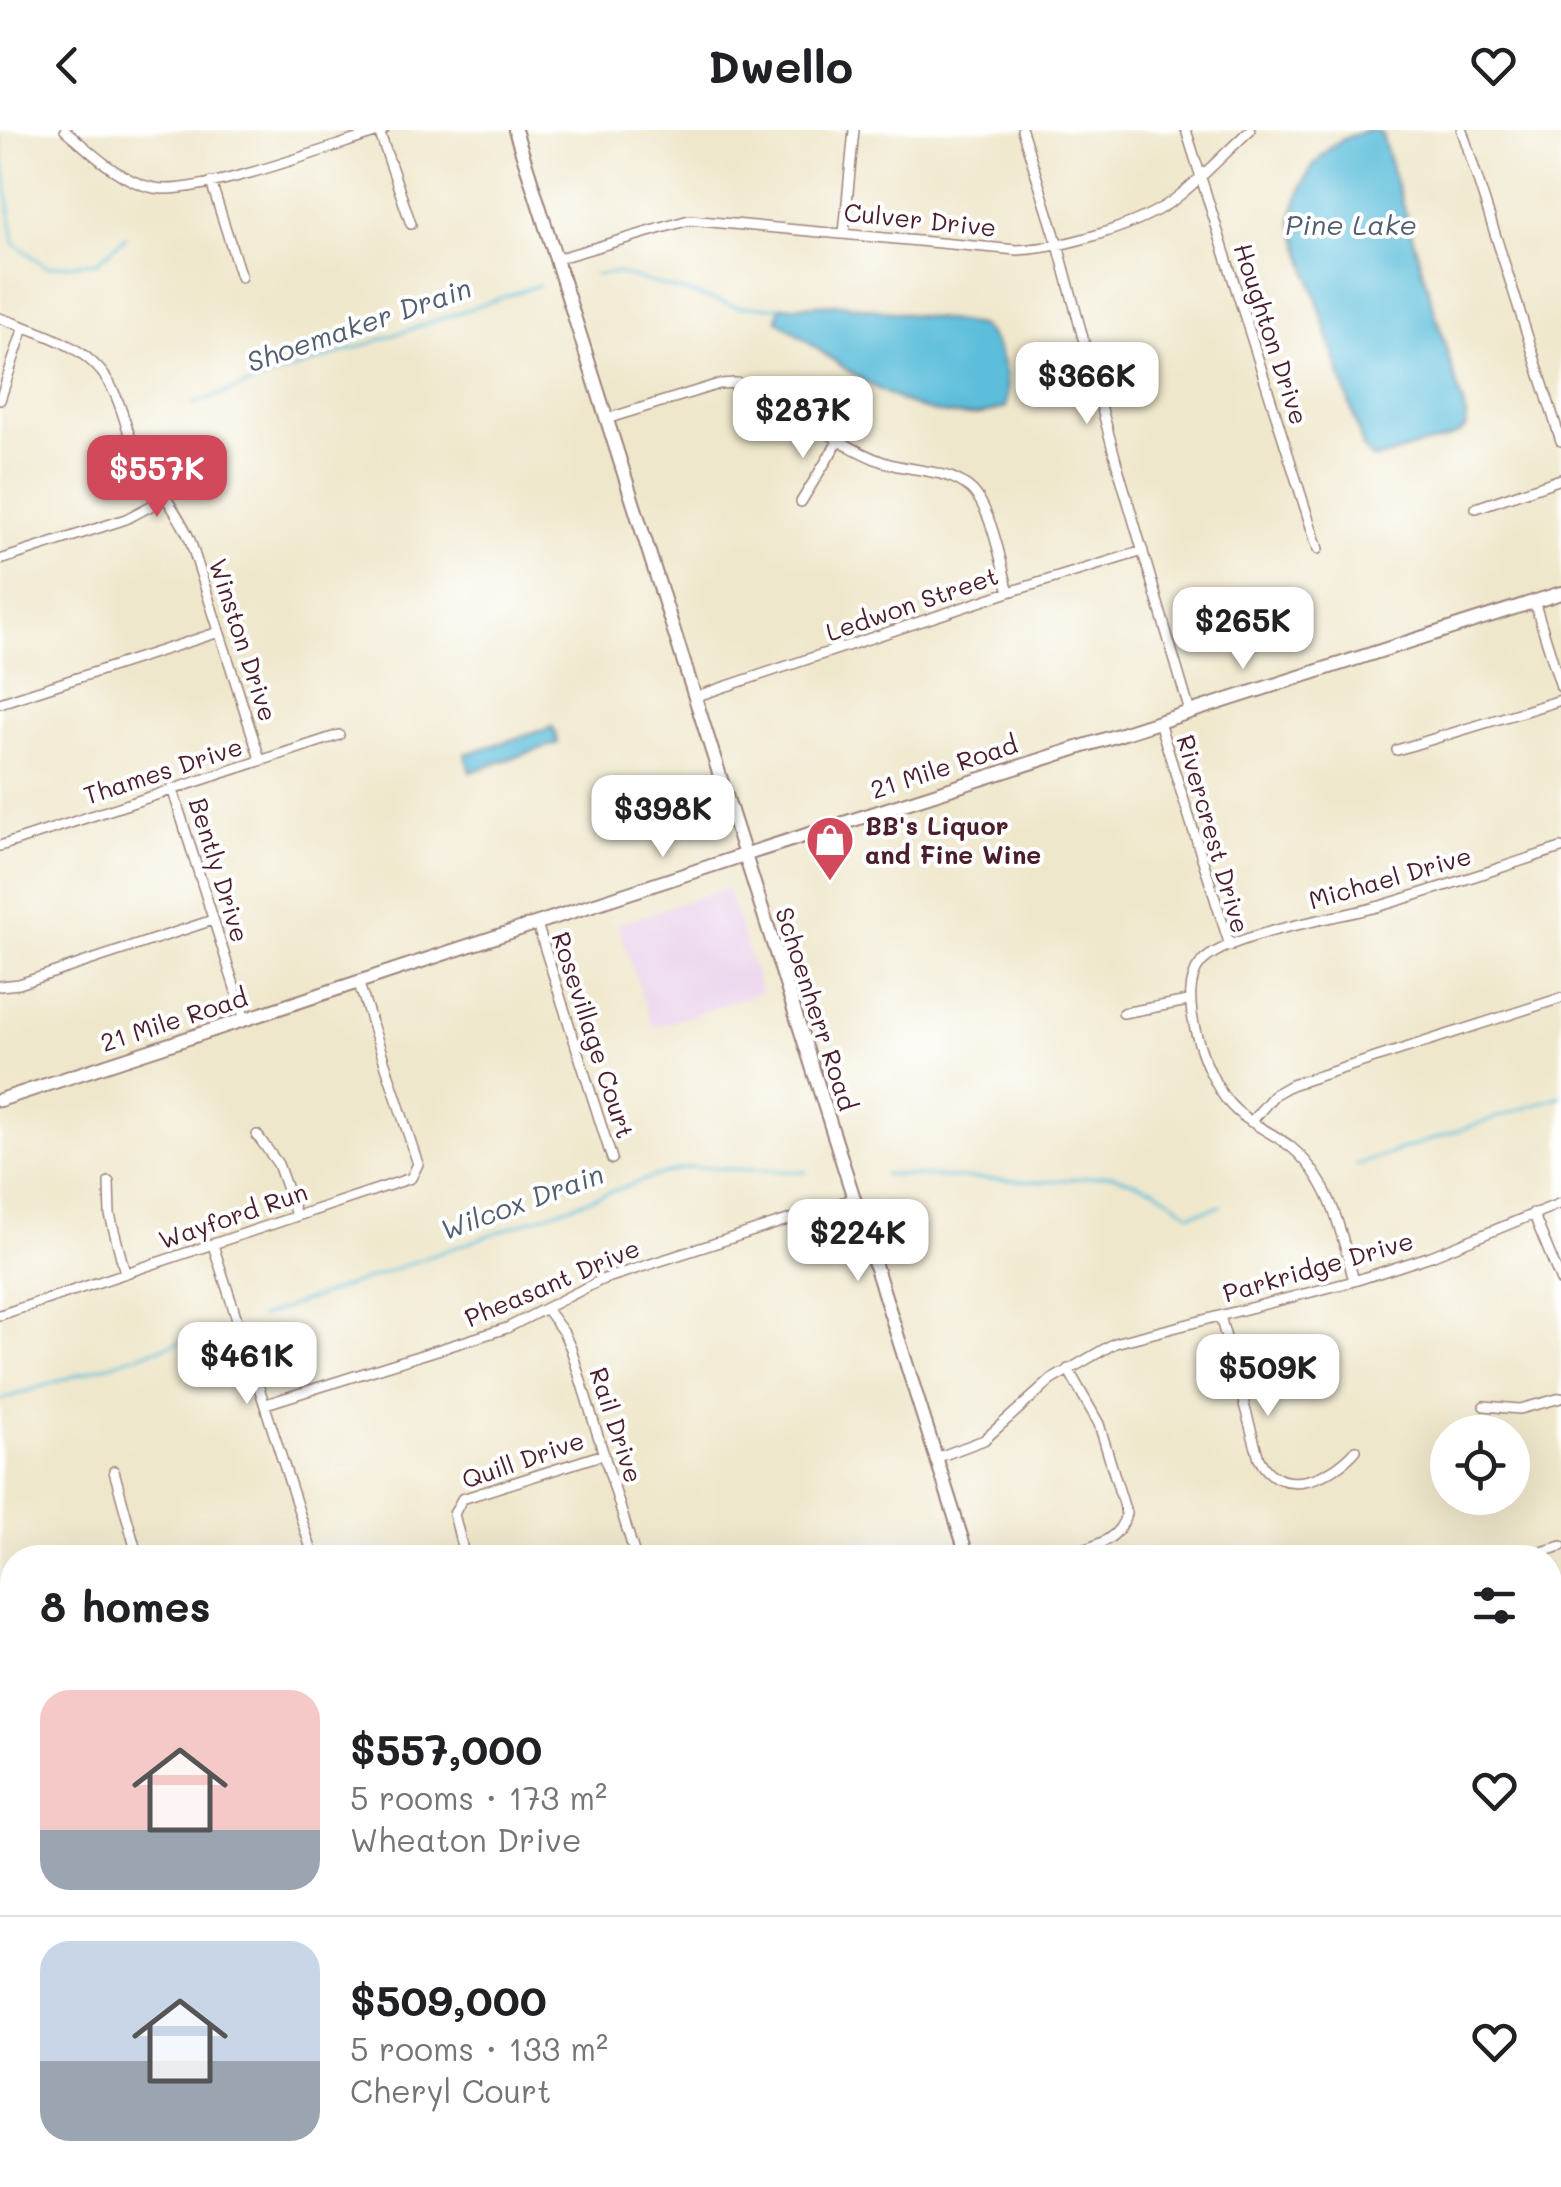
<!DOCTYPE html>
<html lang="en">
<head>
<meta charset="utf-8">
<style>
	:root { --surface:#fff; --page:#f6f6f6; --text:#202124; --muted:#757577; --line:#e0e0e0; --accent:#d1495b }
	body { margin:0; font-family:Mali,sans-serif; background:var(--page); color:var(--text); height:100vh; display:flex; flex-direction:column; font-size:38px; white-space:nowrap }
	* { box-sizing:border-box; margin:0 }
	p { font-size:32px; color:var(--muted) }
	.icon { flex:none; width:55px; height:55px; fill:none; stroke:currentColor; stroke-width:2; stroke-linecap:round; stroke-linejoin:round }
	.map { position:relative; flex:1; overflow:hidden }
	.panel { position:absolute; left:0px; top:1415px; width:1562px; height:642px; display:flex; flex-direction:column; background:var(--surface); border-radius:40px 40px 0 0; box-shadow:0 10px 40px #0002 }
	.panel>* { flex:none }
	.controls { position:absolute; left:1430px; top:1285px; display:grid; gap:20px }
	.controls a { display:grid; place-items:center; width:100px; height:100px; border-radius:50%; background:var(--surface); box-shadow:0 10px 40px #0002; font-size:50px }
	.price { position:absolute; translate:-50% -85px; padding:0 22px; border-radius:20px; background:#fff; color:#222; font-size:32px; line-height:65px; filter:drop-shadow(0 2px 5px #0008) }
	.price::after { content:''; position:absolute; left:50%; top:60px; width:30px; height:22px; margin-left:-15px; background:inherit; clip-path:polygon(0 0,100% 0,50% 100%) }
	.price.active { background:var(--accent); color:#fff }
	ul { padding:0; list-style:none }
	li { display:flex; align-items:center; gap:30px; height:250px; padding:0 40px }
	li+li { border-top:2px solid var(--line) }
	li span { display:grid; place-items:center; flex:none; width:280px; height:200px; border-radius:30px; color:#555 }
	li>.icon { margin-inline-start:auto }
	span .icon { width:120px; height:120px; fill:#fffc; stroke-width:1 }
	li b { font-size:42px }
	h2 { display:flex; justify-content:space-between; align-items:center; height:120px; padding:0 40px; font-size:42px }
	header { display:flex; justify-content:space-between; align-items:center; height:130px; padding:0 40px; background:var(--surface); font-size:45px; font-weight:800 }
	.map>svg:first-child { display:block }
	.built { fill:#ead1ec }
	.water { fill:#5cbedb; stroke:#536e83; stroke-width:2.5 }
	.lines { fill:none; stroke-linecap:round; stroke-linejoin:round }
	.stream { stroke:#5cbedb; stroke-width:2.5 }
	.street-casing { stroke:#9c837b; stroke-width:12 }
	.secondary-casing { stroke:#9c837b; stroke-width:16 }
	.street { stroke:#fff; stroke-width:9 }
	.secondary { stroke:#fff; stroke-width:12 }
	.labels { text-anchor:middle; stroke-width:8; stroke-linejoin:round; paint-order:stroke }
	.street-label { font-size:25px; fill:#4a1f2b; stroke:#fff }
	.poi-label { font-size:25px; font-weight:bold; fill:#4a1f2b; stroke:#fff; text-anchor:start }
	.water-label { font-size:28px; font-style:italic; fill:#515f71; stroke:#fff }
</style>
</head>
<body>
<header><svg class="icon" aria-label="back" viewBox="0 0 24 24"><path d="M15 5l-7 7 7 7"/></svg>Dwello<svg class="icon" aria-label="heart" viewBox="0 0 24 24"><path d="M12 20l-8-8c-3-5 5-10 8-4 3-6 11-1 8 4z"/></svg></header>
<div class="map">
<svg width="1561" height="2057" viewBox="0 0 1561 2057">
	<rect width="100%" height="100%" fill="#fff"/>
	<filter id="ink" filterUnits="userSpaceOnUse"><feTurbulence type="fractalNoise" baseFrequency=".01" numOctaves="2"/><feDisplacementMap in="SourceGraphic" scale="20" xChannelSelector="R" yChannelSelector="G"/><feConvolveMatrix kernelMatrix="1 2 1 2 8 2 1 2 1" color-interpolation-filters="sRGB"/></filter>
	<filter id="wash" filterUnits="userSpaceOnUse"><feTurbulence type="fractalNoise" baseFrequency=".0048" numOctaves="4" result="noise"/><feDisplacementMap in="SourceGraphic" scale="40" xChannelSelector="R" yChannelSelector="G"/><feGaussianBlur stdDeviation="2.25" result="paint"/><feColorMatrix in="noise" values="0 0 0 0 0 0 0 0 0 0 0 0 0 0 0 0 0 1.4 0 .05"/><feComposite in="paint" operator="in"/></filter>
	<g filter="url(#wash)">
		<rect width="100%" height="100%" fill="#efe7cb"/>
		<path class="built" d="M727 758 761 862 653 898 618 794Z"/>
		<path class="water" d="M1367 0 1381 2 1466 286 1465 299C1445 314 1427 312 1404 320 1391 324 1386 328 1372 328L1364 319 1292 90C1302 45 1320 13 1367 0Z
			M839 174 978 195C1001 209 1011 252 1006 277 923 311 841 233 777 190L780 177Z
			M553 597 558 613 470 642 465 624Z"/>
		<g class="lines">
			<path class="stream" d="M0 5 14 113 47 137 97 132 126 107
				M594 145 617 143 740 177H780
				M193 274 539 155
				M1356 1035 1561 966
				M884 1044 1042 1052 1112 1045 1155 1059 1191 1084 1221 1076
				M260 1187 652 1047 689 1037 806 1042
				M0 1270 220 1199
				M1550 1709 1561 1712
				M0 1717 12 1713
				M0 1939 12 1979
				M33 2045 37 2057"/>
		</g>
	</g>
	<g filter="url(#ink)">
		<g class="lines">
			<g class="street-casing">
				<path id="street" d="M65 0C92 23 119 51 154 58 198 67 335 15 384 0
					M1022 0 1058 115 1116 331 1190 582
					M1186 0 1318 419
					M1462 0 1561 311
					M379 1 411 94
					M211 52 241 147
					M844 103 854 0
					M556 129 689 90 1017 120C1064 118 1144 95 1180 65 1205 45 1227 21 1250 0
					M0 188C43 204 92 216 113 260 124 281 127 305 138 325 154 354 177 379 190 410L260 629
					M0 270 24 197
					M606 289 719 254 736 253 755 257C799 280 836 315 883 332 911 342 949 338 972 360 992 380 1001 434 1009 462
					M801 372 839 310
					M1476 378 1561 349
					M0 430 126 389 166 368
					M1534 471 1561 557
					M694 567 1009 462 1143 421
					M0 573 219 502
					M1159 592 1230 816
					M1397 620 1561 570
					M172 658 245 890
					M0 716 339 605
					M537 794 612 1029
					M0 856 19 854 213 790
					M1123 883 1188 871
					M1251 992 1275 964 1291 955 1561 868
					M257 1005 278 1034 296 1085
					M109 1052 110 1085 125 1143
					M1533 1083 1561 1151
					M213 1115 314 1428
					M1354 1151C1341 1103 1332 1051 1291 1017 1271 1001 1246 993 1229 973 1206 946 1174 863 1201 833 1228 803 1339 788 1380 776 1441 758 1501 737 1561 718
					M547 1180 564 1203 571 1219 636 1428
					M0 1185 411 1048 418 1034 359 854
					M1220 1186 1259 1329C1281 1371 1333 1347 1356 1320
					M266 1274 507 1198 601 1150 853 1069
					M1484 1276 1520 1279 1561 1268
					M936 1328 984 1310 1051 1250 1115 1213 1354 1151 1431 1126 1561 1073
					M114 1341 138 1428
					M1532 1425 1561 1416
					M1062 1427C1086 1418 1121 1413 1126 1383L1099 1294 1068 1239
					M465 1428 454 1384 462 1369 604 1324
					M0 1555 12 1595
					M1550 1571 1561 1568
					M1550 1990 1561 2026
					M288 2045 292 2057
					M1050 2045 1054 2057
					M165 2057 178 2045
					M534 2057 568 2045
					M949 2057 984 2045"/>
			</g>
			<g class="secondary-casing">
				<path id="secondary" d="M515 0 968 1428
					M0 970 744 725 1561 463
					M1165 2045 1169 2057"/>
			</g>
			<use href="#street" class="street"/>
			<use href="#secondary" class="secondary"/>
		</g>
	</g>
	<defs>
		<g id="shop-pin" transform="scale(2.5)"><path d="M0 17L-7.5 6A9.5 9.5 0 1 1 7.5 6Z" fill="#d1495b" stroke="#fff"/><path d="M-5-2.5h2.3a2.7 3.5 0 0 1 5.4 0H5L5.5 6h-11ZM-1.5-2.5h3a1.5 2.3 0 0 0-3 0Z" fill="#fff"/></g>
	</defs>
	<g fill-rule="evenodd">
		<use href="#shop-pin" x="830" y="710"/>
	</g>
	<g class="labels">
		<g class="street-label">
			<text transform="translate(920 90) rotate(6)" y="9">Culver Drive</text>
			<text transform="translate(1271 204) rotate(72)" y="9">Houghton Drive</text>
			<text transform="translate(912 474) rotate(-19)" y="9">Ledwon Street</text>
			<text transform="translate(243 510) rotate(72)" y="9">Winston Drive</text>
			<text transform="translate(944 637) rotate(-18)" y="9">21 Mile Road</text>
			<text transform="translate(163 641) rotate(-18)" y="9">Thames Drive</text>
			<text transform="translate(1213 704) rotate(74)" y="9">Rivercrest Drive</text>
			<text transform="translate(219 740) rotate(73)" y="9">Bently Drive</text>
			<text transform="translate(1390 748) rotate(-16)" y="9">Michael Drive</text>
			<text transform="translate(816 879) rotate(72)" y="9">Schoenherr Road</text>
			<text transform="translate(174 890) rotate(-18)" y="9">21 Mile Road</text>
			<text transform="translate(593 905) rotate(72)" y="9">Rosevillage Court</text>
			<text transform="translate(233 1086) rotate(-19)" y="9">Wayford Run</text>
			<text transform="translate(1318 1137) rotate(-16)" y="9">Parkridge Drive</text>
			<text transform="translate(552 1153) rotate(-23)" y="9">Pheasant Drive</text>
			<text transform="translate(616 1295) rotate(72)" y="9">Rail Drive</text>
			<text transform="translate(523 1330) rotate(-19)" y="9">Quill Drive</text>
		</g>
		<g class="poi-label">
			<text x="865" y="705">BB's Liquor<tspan x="865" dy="29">and Fine Wine</tspan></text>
		</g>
		<g class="water-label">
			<text x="1351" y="105">Pine Lake</text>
			<text transform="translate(359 195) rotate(-19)" y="10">Shoemaker Drain</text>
			<text transform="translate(522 1072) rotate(-20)" y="10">Wilcox Drain</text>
		</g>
	</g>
</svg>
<div class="controls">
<a><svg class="icon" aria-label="locate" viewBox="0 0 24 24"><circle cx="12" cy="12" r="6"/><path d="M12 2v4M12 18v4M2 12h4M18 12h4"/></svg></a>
</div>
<b class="price" style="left:1087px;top:297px">$366K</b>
<b class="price" style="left:803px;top:331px">$287K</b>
<b class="price active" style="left:157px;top:390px">$557K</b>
<b class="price" style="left:1243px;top:542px">$265K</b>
<b class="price" style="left:663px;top:730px">$398K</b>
<b class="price" style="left:858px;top:1154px">$224K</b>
<b class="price" style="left:247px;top:1277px">$461K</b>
<b class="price" style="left:1268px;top:1289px">$509K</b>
<section class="panel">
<h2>8 homes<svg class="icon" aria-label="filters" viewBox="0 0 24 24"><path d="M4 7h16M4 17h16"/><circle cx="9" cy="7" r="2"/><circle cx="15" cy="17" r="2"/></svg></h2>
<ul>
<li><span style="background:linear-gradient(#f6c9c9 70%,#9aa5b1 0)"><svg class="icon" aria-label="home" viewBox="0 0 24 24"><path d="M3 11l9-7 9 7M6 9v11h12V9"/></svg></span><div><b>$557,000</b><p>5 rooms · 173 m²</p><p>Wheaton Drive</p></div><svg class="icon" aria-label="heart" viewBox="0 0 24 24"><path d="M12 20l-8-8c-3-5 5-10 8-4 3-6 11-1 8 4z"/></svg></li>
<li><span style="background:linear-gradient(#c9d6e8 60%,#9aa5b1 0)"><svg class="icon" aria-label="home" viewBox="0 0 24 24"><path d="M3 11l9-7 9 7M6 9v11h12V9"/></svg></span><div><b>$509,000</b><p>5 rooms · 133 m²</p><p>Cheryl Court</p></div><svg class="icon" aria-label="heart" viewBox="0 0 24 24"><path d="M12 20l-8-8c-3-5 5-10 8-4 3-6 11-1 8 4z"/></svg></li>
</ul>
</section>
</div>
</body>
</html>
